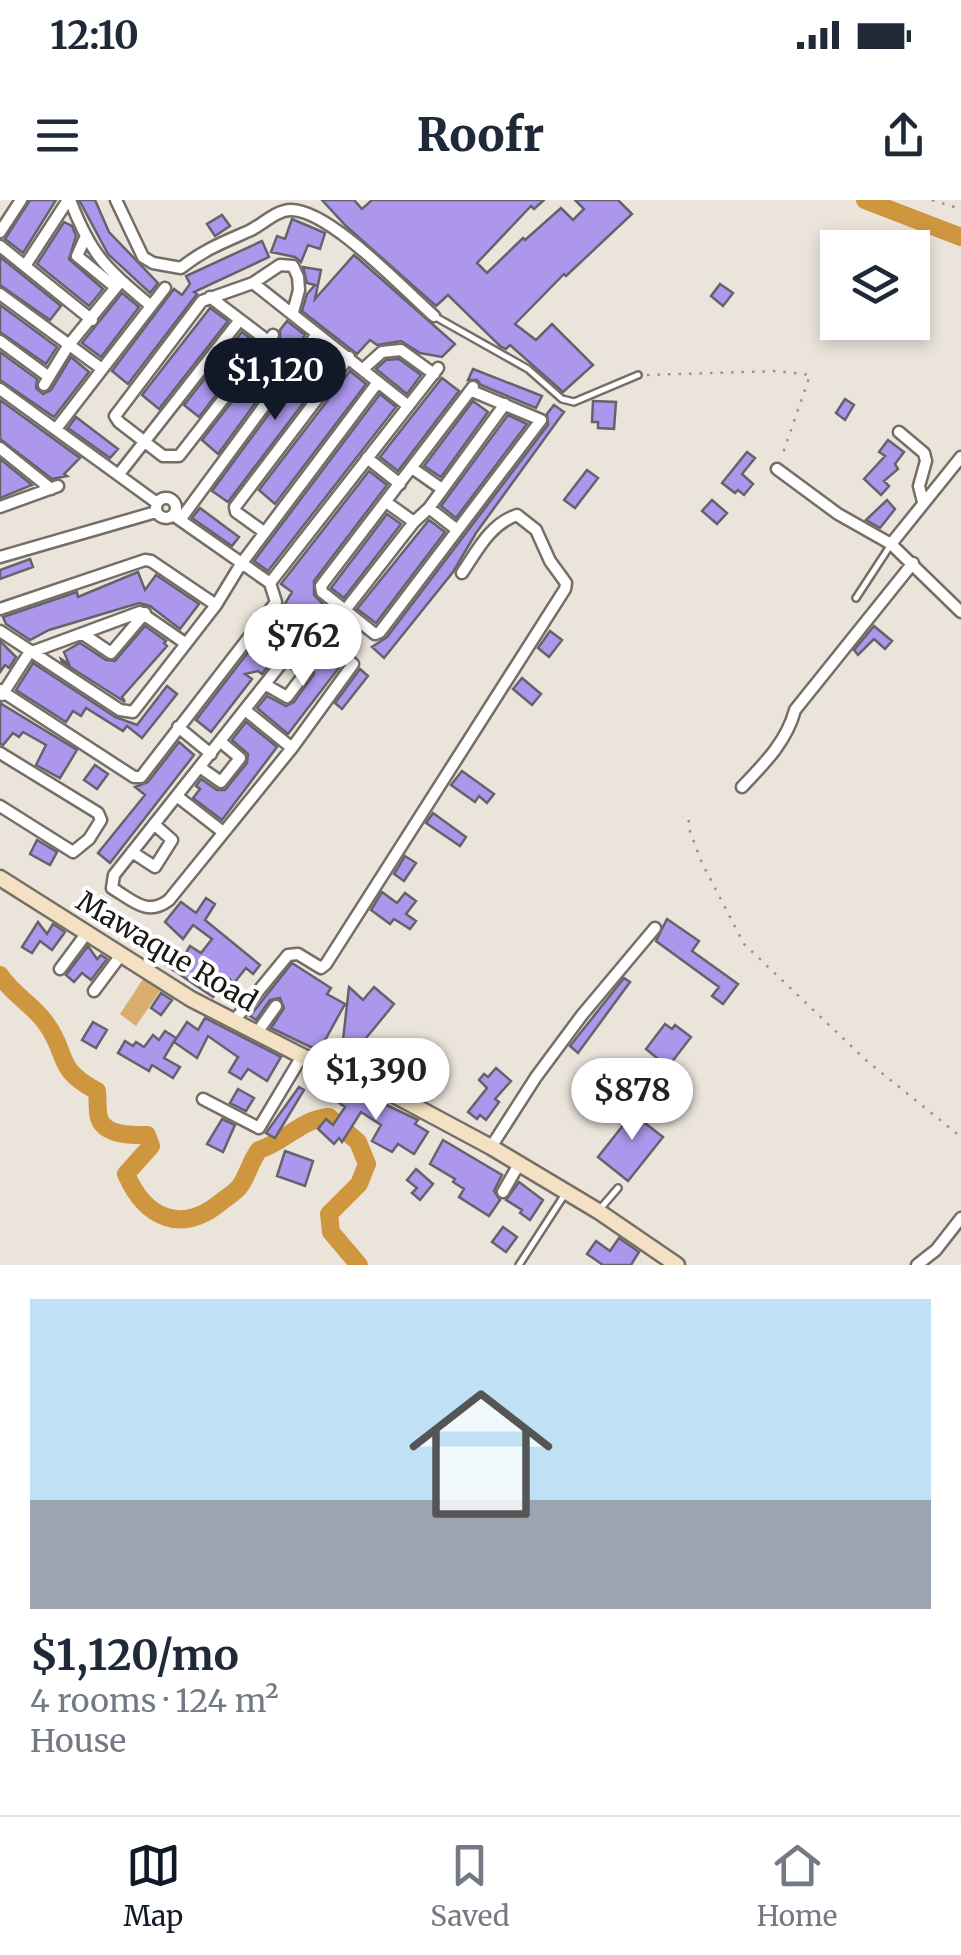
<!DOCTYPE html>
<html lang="en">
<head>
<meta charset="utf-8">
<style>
	:root { --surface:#fff; --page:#f6f6f7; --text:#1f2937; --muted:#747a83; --line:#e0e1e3; --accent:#111827 }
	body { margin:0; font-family:Merriweather,serif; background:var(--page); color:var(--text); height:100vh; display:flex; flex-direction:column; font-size:38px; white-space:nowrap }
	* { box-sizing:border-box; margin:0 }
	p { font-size:32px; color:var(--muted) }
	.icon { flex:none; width:55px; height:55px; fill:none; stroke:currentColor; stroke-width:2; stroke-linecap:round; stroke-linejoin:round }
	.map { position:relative; height:1065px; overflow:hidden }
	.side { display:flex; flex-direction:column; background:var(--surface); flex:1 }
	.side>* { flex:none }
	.controls { position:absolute; left:820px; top:30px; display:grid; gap:20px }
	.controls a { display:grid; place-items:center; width:110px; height:110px; border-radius:0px; background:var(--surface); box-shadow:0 5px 15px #0003; font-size:50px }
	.price { position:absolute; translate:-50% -85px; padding:0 22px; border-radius:35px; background:#fff; color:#222; font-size:32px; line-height:65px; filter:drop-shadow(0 2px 5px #0008) }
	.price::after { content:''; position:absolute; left:50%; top:60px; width:30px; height:22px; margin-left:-15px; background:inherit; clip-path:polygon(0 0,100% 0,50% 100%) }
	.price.selected { background:var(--accent); color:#fff }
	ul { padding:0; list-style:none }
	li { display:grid; align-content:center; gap:20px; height:530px; padding:0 30px }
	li+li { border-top:2px solid var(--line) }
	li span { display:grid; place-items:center; height:310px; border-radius:0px; color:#555 }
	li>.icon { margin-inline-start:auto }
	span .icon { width:180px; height:180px; fill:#fffc; stroke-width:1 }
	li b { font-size:42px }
	.status { display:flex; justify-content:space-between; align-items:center; height:70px; padding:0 50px; background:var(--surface); direction:ltr }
	.status svg { height:28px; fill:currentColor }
	header { display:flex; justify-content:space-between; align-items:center; height:130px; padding:0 30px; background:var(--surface); font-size:45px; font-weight:800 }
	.tabs { display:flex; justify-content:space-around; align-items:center; height:140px; border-top:2px solid var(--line); background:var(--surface); font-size:28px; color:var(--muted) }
	.tabs a { display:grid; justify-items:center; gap:5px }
	.tabs .selected { color:var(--accent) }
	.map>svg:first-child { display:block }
	.green { fill:#daac6d }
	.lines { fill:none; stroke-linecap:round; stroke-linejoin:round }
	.river { stroke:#cf9640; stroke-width:18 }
	.building { fill:#ac97ec; stroke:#64636c; stroke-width:2.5 }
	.service-casing { stroke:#746e66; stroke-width:10 }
	.minor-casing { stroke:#746e66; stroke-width:15 }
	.secondary-casing { stroke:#746e66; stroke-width:19 }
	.path { stroke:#98938c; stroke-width:2.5; stroke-dasharray:2.5 8; stroke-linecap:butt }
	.service { stroke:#fff; stroke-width:5 }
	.minor { stroke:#fff; stroke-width:10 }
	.secondary { stroke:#f4e1c3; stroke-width:14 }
	.labels { text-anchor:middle; stroke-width:8; stroke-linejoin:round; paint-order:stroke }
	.street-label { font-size:28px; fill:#1a1714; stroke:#fff }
</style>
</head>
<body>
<div class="status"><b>12:10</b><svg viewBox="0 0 49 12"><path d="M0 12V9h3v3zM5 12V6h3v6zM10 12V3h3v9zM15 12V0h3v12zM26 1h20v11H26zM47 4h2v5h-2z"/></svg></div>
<header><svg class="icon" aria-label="menu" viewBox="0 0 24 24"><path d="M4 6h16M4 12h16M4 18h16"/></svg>Roofr<svg class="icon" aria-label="share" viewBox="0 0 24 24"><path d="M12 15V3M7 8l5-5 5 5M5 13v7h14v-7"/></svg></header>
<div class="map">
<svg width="961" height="1065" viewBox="0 0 961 1065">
	<rect width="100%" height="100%" fill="#ebe4db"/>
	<path class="green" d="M145 776 162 788 136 826 120 814Z"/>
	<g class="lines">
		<path class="river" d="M865 0 961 37
			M0 775C13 795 32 804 45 822 70 855 53 868 97 891 98 899 97 911 99 918 105 936 132 935 147 935L151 946 126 974C145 1018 181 1035 221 1002 227 997 236 992 240 986 248 975 250 962 259 950 283 943 303 918 329 917L358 942 367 964 359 984 329 1014 331 1032 359 1065"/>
	</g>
	<path class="building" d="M30 0H56L23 53 5 39Z
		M79 0H95L109 32 158 83 150 93 108 54Z
		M322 0H354L362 9 372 0H544L534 9 531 6 477 63 487 73 523 38 525 40 561 8 573 20 584 9 575 0H618L632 14 566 76 564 74 515 124 536 140 552 124 593 165 563 192 510 145 506 149 500 146 448 95 436 106 346 26Z
		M222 15 230 26 215 36 207 24Z
		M292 19 325 33 320 49 308 45 301 62 295 57 271 52 277 36 285 39Z
		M64 22 72 26 76 36 69 59 103 89 89 106 37 64Z
		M262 41 269 57 194 92 197 94 128 184 112 171 174 89 182 95 190 84 186 76Z
		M354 55 455 144 442 157 420 153 401 141 377 145 370 140 357 154 302 111 307 94 315 85 307 83 303 67 321 70 315 99Z
		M0 57 61 106 50 120 0 85Z
		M720 84 733 93 723 106 711 96Z
		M122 93 139 107 101 157 82 143Z
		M0 105 57 147 46 164 0 132Z
		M210 108 228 121 159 209 142 195Z
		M287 121 305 135 218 254 202 240 280 140V130Z
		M242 132 256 143 199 217 184 205Z
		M319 146 336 160 228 302 212 291Z
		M0 152 37 179 36 188 43 194 51 190 71 157 89 172 54 217 0 180Z
		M399 159 421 175 407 194 376 169 386 160Z
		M473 169 542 196 536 208 481 185 477 180H468Z
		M350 171 366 184 275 304 259 290Z
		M442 178 459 191 398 271 380 257Z
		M380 194 396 207 268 371 254 361Z
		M845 199 854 205 845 220 836 213Z
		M0 200 80 258 64 274 67 276 52 279 0 239Z
		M473 201 488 212 441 277 424 266Z
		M593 201 616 202 614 229 598 228V222H592Z
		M554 205 564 212 558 220 476 333 453 372 384 458 372 447 387 437 548 225 547 214Z
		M508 215 527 224 456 318 441 306Z
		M76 217 118 249 110 258 68 228Z
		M888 240 904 252 895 264 898 269 884 281 889 286 881 295 864 279 885 256 879 252Z
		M747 252 755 258 742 274 753 284 744 295 738 290 735 293 722 283Z
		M0 259 32 285 0 298Z
		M587 270 598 278 575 308 564 300Z
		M369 271 387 285 314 381V395L323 404 316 413 312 410 262 474 258 471 245 474 252 479 211 532 196 520 283 407 292 392 281 384Z
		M712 300 727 313 717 324 702 311Z
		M887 300 895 309 880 328 866 320Z
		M200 308 239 337 232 346 192 318Z
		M387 314 401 324 344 398 331 388Z
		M429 320 445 332 376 423 357 409Z
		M30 359 33 367 0 379V370Z
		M138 372 145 390 156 375 199 404 180 429 150 406 139 403 49 430 30 440 6 424 3 417 77 392 78 397Z
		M145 426 166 441 164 443 167 446 122 497 125 502 62 462 61 459 69 464 64 452 80 443 106 460 115 461Z
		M874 426 892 441 885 449 874 439 858 455 854 450Z
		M550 431 562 440 549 457 538 448Z
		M311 440 341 465 288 534 257 508 267 496 286 506 294 502 314 474 312 466 299 456Z
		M0 441 16 457 9 468 5 465 0 472Z
		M33 463 115 517 137 525 167 486 177 494 142 538 127 526 123 531 86 508 81 516 73 511 66 522 16 490Z
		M360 469 368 476 342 509 335 503Z
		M522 478 541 494 532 505 513 489Z
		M0 503 77 550 60 578 36 565 46 545 23 532 19 537 13 533 3 545 0 544Z
		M246 522 277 547 222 620 193 598 200 589 196 586 201 579 217 590H225L247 563 248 554 232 540Z
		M179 542 194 555 110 663 98 653 145 595 135 587 148 582Z
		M95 565 108 574 97 589 84 580Z
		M462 571 494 594 487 603 479 596 475 602 451 585Z
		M433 613 466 637 460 646 426 623Z
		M37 640 57 652 50 665 30 654Z
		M405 656 416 663 404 681 394 674Z
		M382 692 397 703 405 693 416 701 406 714 416 721 410 729 394 719 390 724 371 710Z
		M206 698 215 704 205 720 260 765 253 774 246 768 234 783 227 777 213 797 148 753 159 739 168 746 162 753 179 764 190 746 201 753 212 739 193 725 183 739 165 722 181 702 196 713Z
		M667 719 699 741 692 751 738 784 723 804 712 796 719 787 656 741Z
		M38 722 47 734 53 724 65 732 52 750 40 741 32 753 22 747Z
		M88 746 97 759 101 755 107 759 91 780 82 773 74 782 66 775Z
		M292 763 331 788 327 794 345 804 319 851 271 828 284 808 280 798 270 800 256 820 250 816Z
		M624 778 630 782 578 853 570 846Z
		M349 787 363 800 374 787 394 804 362 843 343 840Z
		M161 793 172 800 161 815 151 808Z
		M205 818 281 857 267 881 248 869 241 879 229 872 238 857 208 836 197 858 174 842 187 822 198 830Z
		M93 822 107 830 96 848 82 840Z
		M665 824 672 829 675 825 691 837 668 867 646 849Z
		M165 831 176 838 164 858 180 867 173 878 152 865 149 871 118 853 125 841 133 846 136 842 144 847 153 835 159 840Z
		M367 843 375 847 370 858 384 866 379 876 357 867Z
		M402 843 433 863 422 882 389 861Z
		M496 868 511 881 495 899 499 902 486 920 480 915 477 919 468 912 487 888 479 880 484 874 488 877Z
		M299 887 304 890 275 938 266 933Z
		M349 887 418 920 415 924 428 932 414 954 398 944 392 952 372 941 381 925 361 912 342 942 339 938 334 944 318 929 326 919 333 925 345 907 339 903Z
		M238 889 254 898 246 911 230 903Z
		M647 895 655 901 641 920 663 937 628 981 598 957Z
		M222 919 235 925 223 952 207 944Z
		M443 940 502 975 494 991 500 1000 489 1016 459 997 464 989 453 982 455 979 430 964Z
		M285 951 313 961 305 986 277 976Z
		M416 969 433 984 420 1000 412 993 417 988 407 980Z
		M519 982 543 1000 530 1020 520 1013 522 1010 506 1000Z
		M503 1027 517 1037 506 1052 492 1042Z
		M619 1038 639 1052 631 1065H603L587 1054 596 1041 610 1051Z"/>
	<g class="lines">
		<g class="service-casing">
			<path id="service" d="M434 116 528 169 562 199 574 202 638 175
				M856 398 890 346
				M348 871 356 857
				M600 1009 618 988
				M519 1065 565 994"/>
		</g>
		<g class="minor-casing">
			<path id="minor" d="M70 0C92 57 105 67 151 106
				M116 0 143 57 153 63 181 68C203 50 224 42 249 31 262 25 276 10 291 10 330 10 403 89 434 116
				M0 32 21 0
				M85 38 77 56 115 87
				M0 46 92 120
				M25 66 68 0
				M253 83 407 205
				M0 94 102 169
				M210 97 268 141
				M273 135 179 256H163L119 222 115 216 202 101 253 83 280 65 293 66 298 77 299 90 293 112
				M0 141 49 177
				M363 169 382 152 401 150 434 174
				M44 185 68 146 121 81
				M0 189 157 303
				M472 191 541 220 380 432 375 434 322 392 321 386 473 187
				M56 229 165 88
				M899 232 924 253 926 261 919 286 923 302
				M0 248 51 289
				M961 257 891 344 961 412
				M367 258 400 284
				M412 268 442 289
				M777 269 838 314 891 344
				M119 274 239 121
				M156 308a10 10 0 1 1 20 0a10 10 0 1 1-20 0Z
				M386 302 414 322
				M0 307 58 286
				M429 308 456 329
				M180 320 317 134
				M264 332 236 312 235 307 349 157
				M0 357 156 312
				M270 383 438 168
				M0 409 145 360 151 361 216 405
				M346 409 414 322 429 308 505 204
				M0 431 120 510 133 512 216 405 241 364 378 182
				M307 431H314L353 464 292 548 169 700C147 717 132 700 112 688L114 675Z
				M83 434 111 453 145 413
				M266 485 287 497 306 472 288 459
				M0 490 134 577H141L276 402 270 383 173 315
				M2 495 29 453 140 412 185 443
				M245 510 292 548
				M178 527 211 554
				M0 553 98 613 101 620 89 639 73 652 0 606
				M201 568 221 582 240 558 221 542
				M742 587C764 564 787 541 795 510L913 363
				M178 597 223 632
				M132 652 155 667 172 640 155 625
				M60 769 86 734
				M94 791 121 755
				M233 822 288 755 298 754 321 768 326 764 565 389 566 383 550 361 536 330 517 315C490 324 477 351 462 373
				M256 834 276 806
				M203 899 259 928 302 856
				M491 947 536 877 582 815 655 728
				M503 992 519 964
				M917 1065 936 1050 961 1018"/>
		</g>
		<g class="secondary-casing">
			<path id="secondary" d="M0 678 191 799 302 856 381 888 491 947 598 1011 677 1065"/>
		</g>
		<path class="path" d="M932 0 961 9
			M647 175 778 171 810 175 781 259
			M689 620 688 626 702 663 744 744 867 861 961 937"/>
		<use href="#service" class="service"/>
		<use href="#minor" class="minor"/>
		<use href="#secondary" class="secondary"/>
	</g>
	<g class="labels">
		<g class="street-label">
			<text transform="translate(167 751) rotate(31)" y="10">Mawaque Road</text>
		</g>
	</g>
</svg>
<div class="controls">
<a><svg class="icon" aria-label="layers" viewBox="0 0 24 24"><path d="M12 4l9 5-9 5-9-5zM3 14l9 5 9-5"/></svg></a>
</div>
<b class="price selected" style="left:275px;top:223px">$1,120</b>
<b class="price" style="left:303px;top:489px">$762</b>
<b class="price" style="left:376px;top:923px">$1,390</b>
<b class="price" style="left:632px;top:943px">$878</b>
</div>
<section class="side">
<ul>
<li><span style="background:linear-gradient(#bfe0f5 65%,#9aa5b1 0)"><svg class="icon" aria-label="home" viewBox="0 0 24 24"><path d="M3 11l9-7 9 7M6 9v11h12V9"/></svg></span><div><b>$1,120/mo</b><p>4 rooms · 124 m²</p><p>House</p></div></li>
</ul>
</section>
<nav class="tabs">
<a class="selected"><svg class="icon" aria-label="map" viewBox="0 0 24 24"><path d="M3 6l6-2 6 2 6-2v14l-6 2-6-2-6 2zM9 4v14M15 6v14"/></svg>Map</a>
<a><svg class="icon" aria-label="saved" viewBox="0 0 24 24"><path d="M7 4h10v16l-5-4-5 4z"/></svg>Saved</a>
<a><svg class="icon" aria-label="home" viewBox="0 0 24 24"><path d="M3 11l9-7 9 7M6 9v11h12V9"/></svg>Home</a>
</nav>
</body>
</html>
